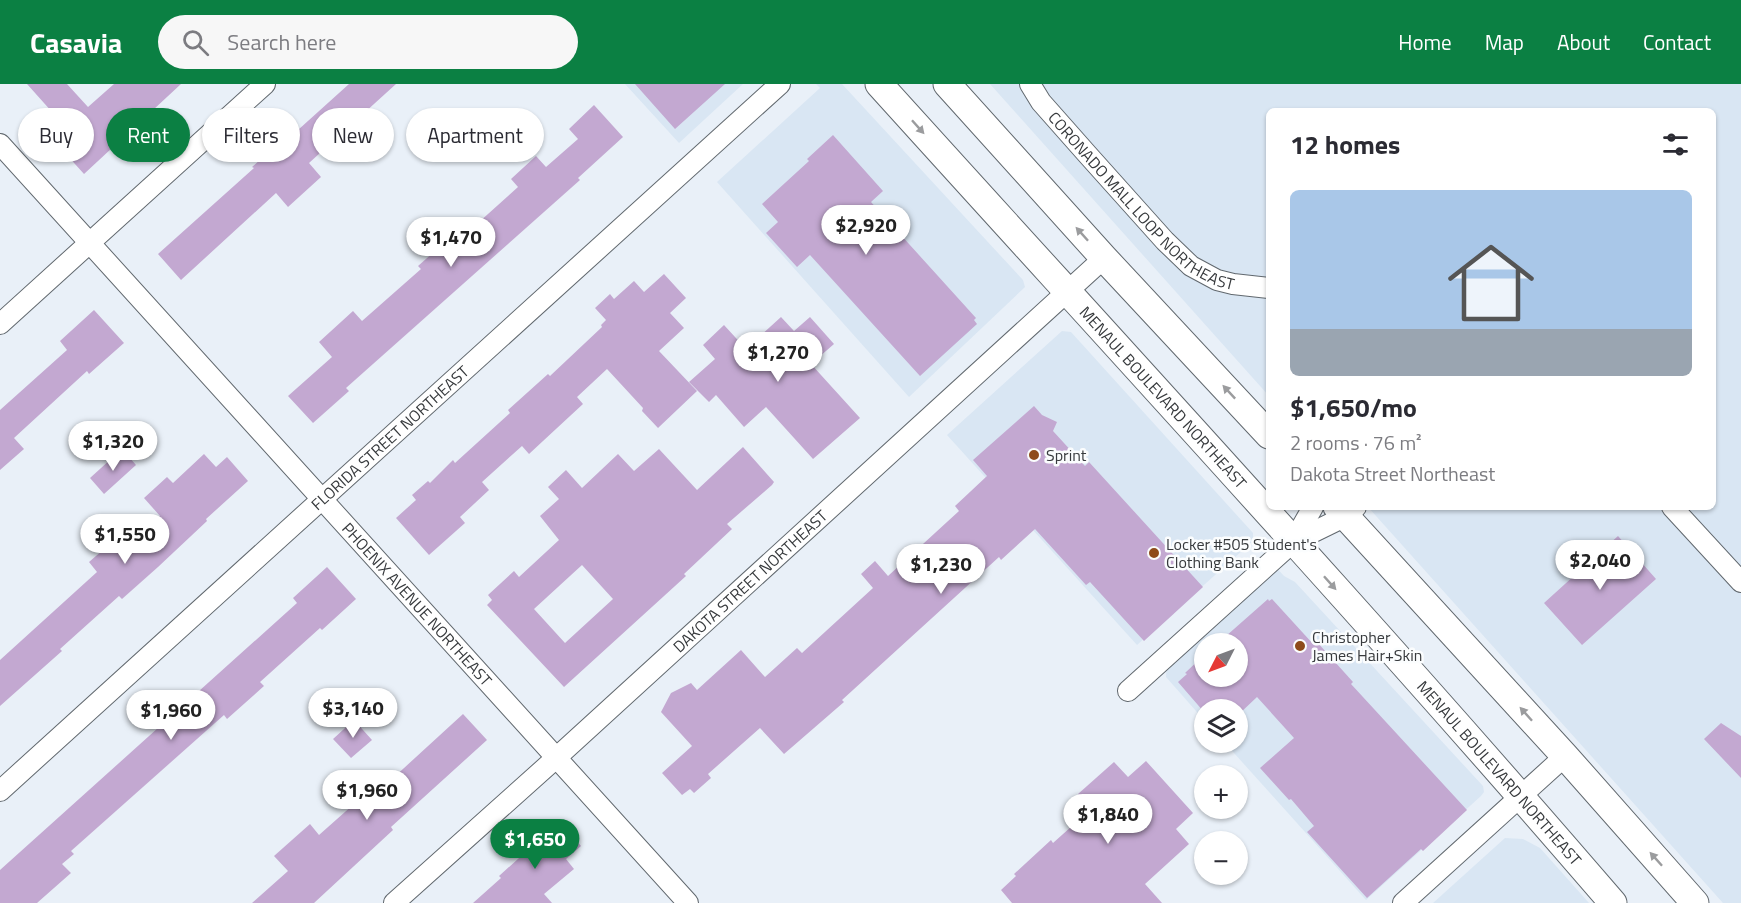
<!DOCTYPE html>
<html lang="en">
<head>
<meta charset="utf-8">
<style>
	:root { --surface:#fff; --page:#f7f7f7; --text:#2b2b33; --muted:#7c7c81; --accent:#0b8043 }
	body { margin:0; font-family:"Titillium Web",sans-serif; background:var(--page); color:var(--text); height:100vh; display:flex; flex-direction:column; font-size:22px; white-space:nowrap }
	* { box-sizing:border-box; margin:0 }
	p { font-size:20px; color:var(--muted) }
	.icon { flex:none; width:33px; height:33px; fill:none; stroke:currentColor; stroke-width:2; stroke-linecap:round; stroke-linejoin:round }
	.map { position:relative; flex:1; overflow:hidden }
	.drawer { position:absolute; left:1266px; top:24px; width:450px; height:402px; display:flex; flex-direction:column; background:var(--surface); border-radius:9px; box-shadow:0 2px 4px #0004 }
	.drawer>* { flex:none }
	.guide { position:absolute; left:18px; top:24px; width:570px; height:54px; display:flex; gap:12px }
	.needle { width:39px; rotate:228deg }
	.controls { position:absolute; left:1194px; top:549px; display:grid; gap:12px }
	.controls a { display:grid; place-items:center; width:54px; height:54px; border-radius:50%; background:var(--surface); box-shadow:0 2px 4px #0004; font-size:30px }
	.price { position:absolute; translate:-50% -51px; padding:0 14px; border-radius:21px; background:#fff; color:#222; font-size:20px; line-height:39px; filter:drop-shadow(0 2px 3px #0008) }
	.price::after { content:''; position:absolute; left:50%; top:36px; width:18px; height:14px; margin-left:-9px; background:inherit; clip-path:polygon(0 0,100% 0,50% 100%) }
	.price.active { background:var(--accent); color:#fff }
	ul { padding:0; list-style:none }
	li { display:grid; align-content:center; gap:12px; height:318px; padding:0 24px }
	li span { display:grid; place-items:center; height:186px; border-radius:9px; color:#555 }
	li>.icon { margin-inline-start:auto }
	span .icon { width:108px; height:108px; fill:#fffc; stroke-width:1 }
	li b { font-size:26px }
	h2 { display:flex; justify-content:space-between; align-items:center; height:72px; padding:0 24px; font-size:26px }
	.tag { padding:0 21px; border-radius:27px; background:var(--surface); box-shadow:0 2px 4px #0004; font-size:21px; line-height:54px }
	.tag.active { background:var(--accent); color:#fff }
	header { display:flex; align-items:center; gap:36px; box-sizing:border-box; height:84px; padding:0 30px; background:var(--accent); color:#fff }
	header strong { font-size:28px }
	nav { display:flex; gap:33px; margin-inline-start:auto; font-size:21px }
	.search { width:420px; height:54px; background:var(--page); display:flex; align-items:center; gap:15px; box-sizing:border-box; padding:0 21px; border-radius:33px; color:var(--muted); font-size:22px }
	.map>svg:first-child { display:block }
	.built { fill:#d9e6f3; fill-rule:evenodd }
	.building { fill:#c3a8d1; fill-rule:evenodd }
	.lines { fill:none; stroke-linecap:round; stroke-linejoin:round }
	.minor-casing { stroke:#61686e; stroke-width:22 }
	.secondary-casing { stroke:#61686e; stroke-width:29 }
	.minor { stroke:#fff; stroke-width:20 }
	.secondary { stroke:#fff; stroke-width:27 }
	.oneway { fill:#9b9c9e }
	.poi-dot { fill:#8e4b1a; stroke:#fbfdfe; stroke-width:2 }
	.labels { text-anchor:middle; stroke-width:5; stroke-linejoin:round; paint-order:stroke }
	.street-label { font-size:16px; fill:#373a3d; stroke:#fbfdfe }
	.poi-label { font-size:16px; fill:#373a3d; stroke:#fbfdfe; text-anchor:start }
</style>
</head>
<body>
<header>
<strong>Casavia</strong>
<div class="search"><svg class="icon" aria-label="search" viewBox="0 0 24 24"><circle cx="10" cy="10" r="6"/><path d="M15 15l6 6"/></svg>Search here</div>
<nav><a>Home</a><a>Map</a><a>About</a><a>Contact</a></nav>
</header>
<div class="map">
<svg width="1741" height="819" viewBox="0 0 1741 819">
	<rect width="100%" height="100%" fill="#e9f0f8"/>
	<path class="built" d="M625 0H743L679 59Z
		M816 0H842L1023 196 1025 203 909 313 717 98 820 4Z
		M990 0H1741V819H1723L1368 423H1713V27H1269V312Z
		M1062 247 1071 248 1253 449V457L1137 561 947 351Z
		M1273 480 1284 492 1295 498 1483 702 1484 708 1481 712 1366 816 1225 659 1238 658V626H1204V636L1166 593 1167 575ZM1204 560H1238V592H1204Z
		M1505 754 1523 755 1540 764 1589 819H1433Z"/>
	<path class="building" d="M27 0H67L88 23 114 0H181L84 90 48 50 61 38Z
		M349 0H396L309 79 321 93 288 123 276 109 181 196 158 170 254 84 252 83 286 53 288 55Z
		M635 0H725L675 45Z
		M594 21 623 53 578 94 580 96 346 304 349 307 313 339 288 312 332 273 319 258 353 227 362 237 421 185 418 182 444 159 449 165 518 103 511 95 536 72 546 83 578 55 569 45Z
		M833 51 883 107 871 118 976 234 974 236 977 240 920 292 810 171 797 183 766 149 778 138 762 120 809 77 807 75Z
		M664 190 686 214 670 229 684 244 659 267 697 307 658 344 642 327 643 324 607 285 577 313 583 320 543 357 529 370 522 362 482 398 489 406 460 433 465 439 429 471 396 434 416 416 412 411 428 397 430 399 453 376 455 379 510 329 508 326 548 290 550 292 602 243 601 241 606 236 595 224 610 210 614 215 634 197 644 208Z
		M94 226 124 259 89 290 87 287 14 354 24 365 0 386V326L67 266 60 257Z
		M781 233 794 247 810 233 834 260 811 280 860 334 813 375 766 323 744 343 716 311 709 318 689 298 715 275 703 261 724 241 746 265Z
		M1034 322 1042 331 1057 338 1053 347 1085 382 1089 378 1203 503 1144 557 1090 498 1086 501 1035 445 1001 476 999 473 842 616 844 618 784 670 760 644 708 690 711 694 694 709 690 705 682 711 662 689 692 662 661 628 671 609 691 599 697 606 741 566 765 593 797 564 802 569 873 504 861 490 875 477 888 492 959 427 955 422 987 392 973 376Z
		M743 363 774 398 772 401 727 440 732 445 684 490 686 492 564 603 487 521 492 516 488 511 514 487 519 493 559 456 540 432 559 415 548 403 566 386 582 404 618 370 634 387 659 365 697 406ZM582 481 613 515 565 559 534 525Z
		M122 365 136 381 104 410 90 394Z
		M204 370 216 383 227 373 248 397 206 435 207 437 158 483 122 515 119 512 60 565 62 567 0 622V576L97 488 89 478 125 447 133 456 160 432 144 414 167 393 173 399Z
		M1618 452 1656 495 1582 561 1544 519Z
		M327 483 356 515 322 546 320 544 260 598 264 602 227 635 224 631 71 767 74 770 62 780 71 789 37 819H0V786L297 519 293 514Z
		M1268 515 1269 517 1272 515 1314 561 1317 558 1353 598 1351 600 1467 726 1423 767 1421 765 1367 814 1307 748 1314 742 1291 715 1289 716 1260 684 1294 654 1257 613 1238 631V626H1204V628L1178 598 1187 590 1185 589 1204 571V592H1238V560H1217Z
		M463 630 487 656 391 743 393 746 314 819H252L288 787 274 772 310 740 319 751 363 712 368 717Z
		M354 636 372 656 351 674 333 655Z
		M1721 639 1741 652V694L1704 655Z
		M1146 677 1193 729 1176 745 1189 760 1145 800 1162 819H1012L1001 806 1016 792 1014 790 1051 756 1053 759 1091 725 1078 710 1114 678 1128 693Z
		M560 737 581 762 566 775 574 785 544 810 552 819H473L501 794 499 792Z"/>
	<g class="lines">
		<g class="minor-casing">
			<g id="minor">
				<path id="s1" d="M1030 0 1041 18 1087 70 1165 157 1191 182 1217 196 1233 200 1269 204"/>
				<path id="s2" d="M0 60 688 819"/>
				<path d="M0 240 265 0"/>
				<path d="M1672 423 1741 498"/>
				<path d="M1293 458 1313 423"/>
				<path d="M1128 607 1293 458 1346 432 1356 423"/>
				<path id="s3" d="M0 707 780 0"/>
				<path id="s4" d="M394 819 556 674 1104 174"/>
				<path d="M1403 819 1565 672"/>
			</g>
		</g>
		<g class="secondary-casing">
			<g id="secondary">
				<path id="s5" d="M879 0C1125 272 1374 541 1613 819"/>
				<path d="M947 0 1104 174 1269 351"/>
				<path d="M1337 423 1565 672 1695 819"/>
			</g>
		</g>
		<use href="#minor" class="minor"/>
		<use href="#secondary" class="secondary"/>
	</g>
	<defs><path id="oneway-solid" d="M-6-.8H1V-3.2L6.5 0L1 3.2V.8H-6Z" transform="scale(1.5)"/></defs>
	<g class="oneway">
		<use href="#oneway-solid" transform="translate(918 43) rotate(48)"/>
		<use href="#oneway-solid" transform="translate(1082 150) rotate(-132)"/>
		<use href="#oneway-solid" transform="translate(1229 308) rotate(-133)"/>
		<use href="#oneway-solid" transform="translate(1330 499) rotate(48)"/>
		<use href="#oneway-solid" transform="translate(1526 630) rotate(-132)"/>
		<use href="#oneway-solid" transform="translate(1656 775) rotate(-132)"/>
	</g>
	<g class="poi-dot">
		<circle cx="1034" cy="371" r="6"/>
		<circle cx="1154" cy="469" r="6"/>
		<circle cx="1300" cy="562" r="6"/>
	</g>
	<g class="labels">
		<g class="street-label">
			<text dy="6" stroke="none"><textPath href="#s1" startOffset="164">CORONADO MALL LOOP NORTHEAST</textPath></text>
			<text dy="6" stroke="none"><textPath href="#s5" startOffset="423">MENAUL BOULEVARD NORTHEAST</textPath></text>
			<text dy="6" stroke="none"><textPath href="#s3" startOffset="526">FLORIDA STREET NORTHEAST</textPath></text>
			<text dy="6" stroke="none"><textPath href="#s4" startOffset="480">DAKOTA STREET NORTHEAST</textPath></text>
			<text dy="6" stroke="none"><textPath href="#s2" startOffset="621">PHOENIX AVENUE NORTHEAST</textPath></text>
			<text dy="6" stroke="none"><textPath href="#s5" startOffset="927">MENAUL BOULEVARD NORTHEAST</textPath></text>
		</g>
		<g class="poi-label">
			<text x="1046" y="377">Sprint</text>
			<text x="1166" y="466">Locker #505 Student's<tspan x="1166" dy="18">Clothing Bank</tspan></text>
			<text x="1312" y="559">Christopher<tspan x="1312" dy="18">James Hair+Skin</tspan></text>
		</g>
	</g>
</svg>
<div class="controls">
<a><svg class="needle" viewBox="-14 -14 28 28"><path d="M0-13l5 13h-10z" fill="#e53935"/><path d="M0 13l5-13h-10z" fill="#7c7c81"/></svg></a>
<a><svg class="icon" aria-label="layers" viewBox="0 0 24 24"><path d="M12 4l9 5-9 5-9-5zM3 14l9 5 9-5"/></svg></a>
<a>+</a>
<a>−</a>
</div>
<b class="price" style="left:866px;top:172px">$2,920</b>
<b class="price" style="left:451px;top:184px">$1,470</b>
<b class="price" style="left:778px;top:299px">$1,270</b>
<b class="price" style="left:113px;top:388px">$1,320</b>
<b class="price" style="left:125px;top:481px">$1,550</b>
<b class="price" style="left:1600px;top:507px">$2,040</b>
<b class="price" style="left:941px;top:511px">$1,230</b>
<b class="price" style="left:353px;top:655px">$3,140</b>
<b class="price" style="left:171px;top:657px">$1,960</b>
<b class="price" style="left:367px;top:737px">$1,960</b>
<b class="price" style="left:1108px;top:761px">$1,840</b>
<b class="price active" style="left:535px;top:786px">$1,650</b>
<div class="guide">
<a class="tag">Buy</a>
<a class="tag active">Rent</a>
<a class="tag">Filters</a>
<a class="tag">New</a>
<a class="tag">Apartment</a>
</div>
<section class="drawer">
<h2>12 homes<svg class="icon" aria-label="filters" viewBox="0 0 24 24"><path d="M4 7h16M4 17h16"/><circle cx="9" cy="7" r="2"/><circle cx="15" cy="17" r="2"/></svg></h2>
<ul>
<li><span style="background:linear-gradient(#a9c7e8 75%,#9aa5b1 0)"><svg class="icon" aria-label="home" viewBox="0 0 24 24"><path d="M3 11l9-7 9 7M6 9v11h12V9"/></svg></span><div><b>$1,650/mo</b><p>2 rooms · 76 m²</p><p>Dakota Street Northeast</p></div></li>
</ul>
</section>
</div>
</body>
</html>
